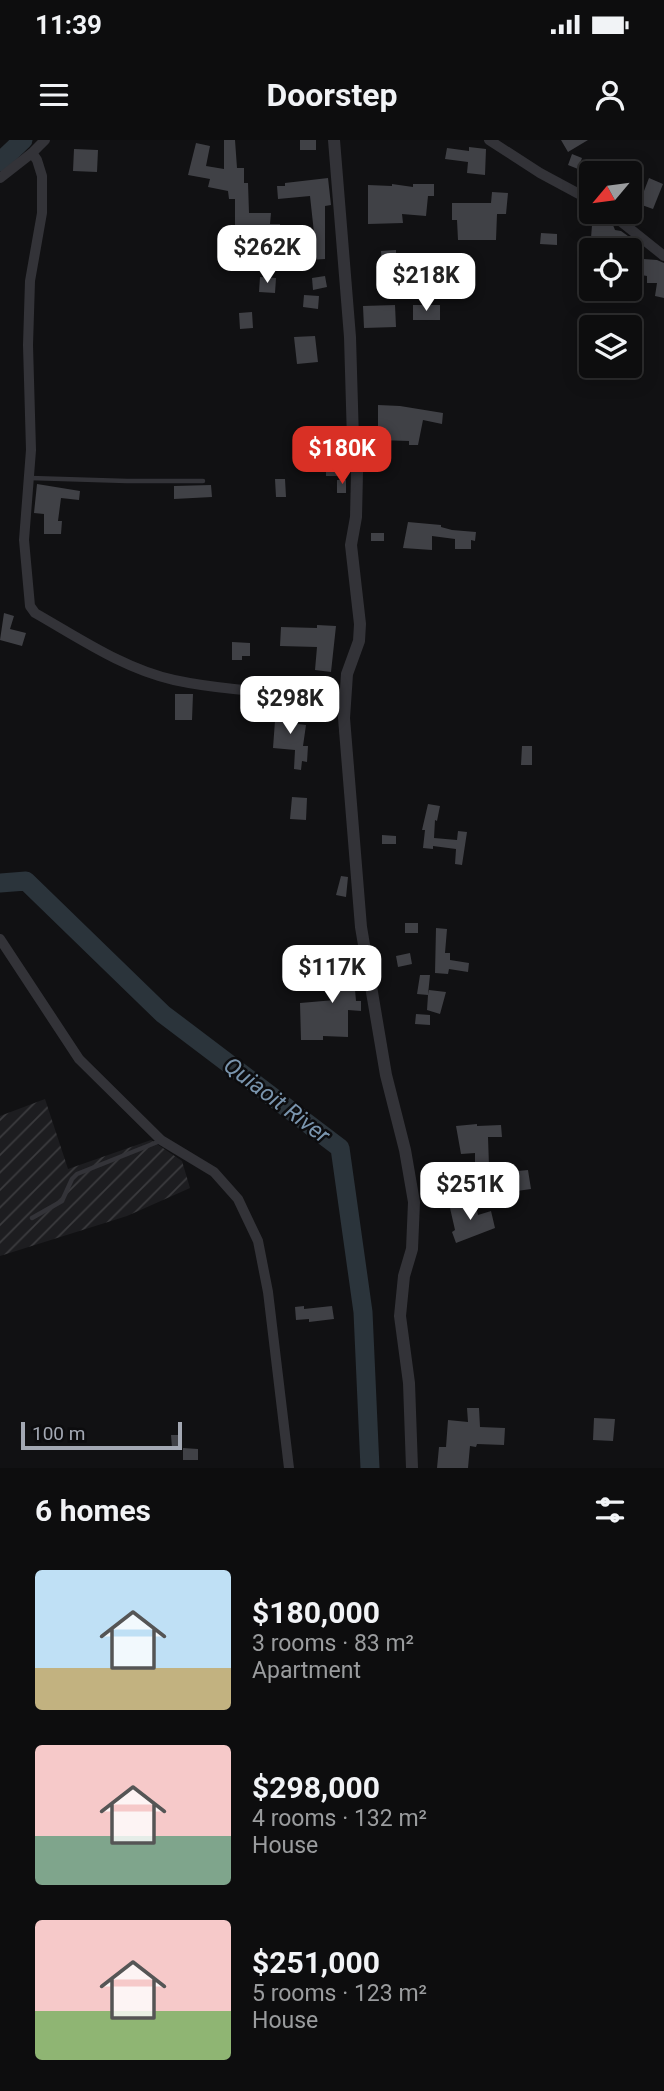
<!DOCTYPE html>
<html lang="en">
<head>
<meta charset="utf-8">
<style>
	:root { --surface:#0d0d0e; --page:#1b1b1c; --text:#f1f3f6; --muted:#9a9c9e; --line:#2d2d2e; --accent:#d93025 }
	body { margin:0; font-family:Roboto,sans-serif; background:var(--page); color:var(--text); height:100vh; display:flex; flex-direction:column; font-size:26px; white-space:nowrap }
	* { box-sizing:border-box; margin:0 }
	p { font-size:23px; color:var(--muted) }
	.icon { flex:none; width:38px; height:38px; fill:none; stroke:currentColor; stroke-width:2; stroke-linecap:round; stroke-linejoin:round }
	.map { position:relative; height:1328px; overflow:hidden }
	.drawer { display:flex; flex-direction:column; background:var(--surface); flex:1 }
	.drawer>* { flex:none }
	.needle { width:46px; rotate:241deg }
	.tools { position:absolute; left:579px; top:21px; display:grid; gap:14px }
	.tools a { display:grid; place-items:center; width:63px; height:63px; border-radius:7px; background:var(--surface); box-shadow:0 4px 18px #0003,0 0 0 2px var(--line); font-size:35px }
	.scale { position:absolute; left:21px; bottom:18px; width:161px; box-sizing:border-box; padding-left:7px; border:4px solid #a3a8b3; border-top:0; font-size:19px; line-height:24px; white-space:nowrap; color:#a3a8b3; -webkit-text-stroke:5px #0c0c0e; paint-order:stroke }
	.price { position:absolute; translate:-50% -60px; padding:0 16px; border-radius:14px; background:#fff; color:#222; font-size:23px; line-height:46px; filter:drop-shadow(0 2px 4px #0008) }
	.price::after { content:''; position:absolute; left:50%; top:42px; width:21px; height:16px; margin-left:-10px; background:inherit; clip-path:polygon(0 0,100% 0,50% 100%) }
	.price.current { background:var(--accent); color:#fff }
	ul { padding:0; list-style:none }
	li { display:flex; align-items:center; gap:21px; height:175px; padding:0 35px }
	li span { display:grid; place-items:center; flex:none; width:196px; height:140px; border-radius:7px; color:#555 }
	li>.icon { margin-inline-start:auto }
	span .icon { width:84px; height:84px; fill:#fffc; stroke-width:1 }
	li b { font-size:30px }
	h2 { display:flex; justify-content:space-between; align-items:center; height:84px; padding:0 35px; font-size:30px }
	.status { display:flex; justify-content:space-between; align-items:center; height:49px; padding:0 35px; background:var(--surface); direction:ltr }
	.status svg { height:19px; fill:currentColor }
	header { display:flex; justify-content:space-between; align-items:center; height:91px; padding:0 35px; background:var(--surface); font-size:32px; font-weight:700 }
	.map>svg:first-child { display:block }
	.industrial { fill:url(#industrial-furrows) }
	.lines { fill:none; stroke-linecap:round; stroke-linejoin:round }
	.river { stroke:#2b343b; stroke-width:19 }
	.building { fill:#404146 }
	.service { stroke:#333338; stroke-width:4.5 }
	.minor { stroke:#333338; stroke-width:10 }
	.tertiary { stroke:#333338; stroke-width:12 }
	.labels { text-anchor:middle; stroke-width:5; stroke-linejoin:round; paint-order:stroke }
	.water-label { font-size:23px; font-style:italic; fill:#7a95ae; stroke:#0c0c0e }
</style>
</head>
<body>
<div class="status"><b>11:39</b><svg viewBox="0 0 49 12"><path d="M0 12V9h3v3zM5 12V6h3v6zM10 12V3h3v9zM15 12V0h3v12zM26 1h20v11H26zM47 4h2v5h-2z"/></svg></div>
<header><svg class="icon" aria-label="menu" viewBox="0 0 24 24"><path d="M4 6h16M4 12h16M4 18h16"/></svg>Doorstep<svg class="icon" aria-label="person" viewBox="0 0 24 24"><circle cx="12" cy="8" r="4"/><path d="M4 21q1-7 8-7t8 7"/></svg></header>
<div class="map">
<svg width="664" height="1328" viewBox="0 0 664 1328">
	<defs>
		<pattern id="industrial-furrows" width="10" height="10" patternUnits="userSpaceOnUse" patternTransform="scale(1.75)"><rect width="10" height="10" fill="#1d1d20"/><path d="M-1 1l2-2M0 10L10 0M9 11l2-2" fill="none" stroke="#3b3b3e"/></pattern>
	</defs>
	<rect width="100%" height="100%" fill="#111113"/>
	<path class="industrial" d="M45 959 68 1029 151 1000 182 1021 190 1048 127 1076 0 1116V976Z"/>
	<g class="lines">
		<path class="river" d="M0 22 23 0
			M0 743 26 741 163 874 340 1008 363 1172 370 1328"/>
	</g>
	<path class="building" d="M224 0H235L237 28H244V43H248L249 73H271L270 84H280V97L252 98 251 117 235 116V59H229L228 51 208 47 210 39 188 35 196 3 210 6 206 26 224 29Z
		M300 0H316V10H300Z
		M561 0H588L568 12Z
		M469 7 486 9 485 35 467 33 468 22 445 19 447 8 469 11Z
		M74 9 98 10 97 32 73 31Z
		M572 14 582 18 578 29 568 25Z
		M328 38 331 65 325 66V119L309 120 308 102H315L310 56 278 59 277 46H285V43Z
		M649 38 663 44 653 69 639 64Z
		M392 44 413 47V44H434V56H428L426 76 402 74 403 83 368 84V45L392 46Z
		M492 52 508 53 506 74H497L496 100H458L457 80H452V63H491Z
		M605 84 613 85 615 90 621 91 628 96 627 104 617 103 618 99 591 98 592 85 605 86Z
		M541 93 557 94V105L540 104Z
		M396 110V123H382L381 111Z
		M630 118 657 120 664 123V158L655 156 657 143H647V136L630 133Z
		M325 136 327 147 313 150 312 138Z
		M260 137 276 138 275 153 259 152Z
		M304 155 319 156 318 169 303 167Z
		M395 165 396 187 364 188 363 166Z
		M413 165H440V180H413Z
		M252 172 253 188 240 189 239 173Z
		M613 173 630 175 629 187H611Z
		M315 196 318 222 297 224 294 197Z
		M378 265 400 266 443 273 442 284 423 280 418 305H409V301L378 300Z
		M326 323H339V336H326Z
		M275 339H285L286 357H276Z
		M337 340H346V353H337Z
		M37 344 80 351 79 360 61 358 58 381H62L61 394H44V374L34 373Z
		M211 345 212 357 174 359V346Z
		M408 382 441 385V387L452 390 476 392 475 401 471 400V409H455V399L432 396V410L403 408Z
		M371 393H384V401H371Z
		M4 473 14 476 10 489 26 493 22 506 0 500Z
		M317 485 336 486 331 532 315 530 317 507 280 506 281 487 317 488Z
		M232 502 250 503V516H242V520H232Z
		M175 554H193L192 580H175Z
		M276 567 291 568 290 583 306 585 303 606H308L307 622 302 621 301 630 294 629 295 610 273 608Z
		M522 606H532V625H521Z
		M292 657 307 658 306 680 290 679Z
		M428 664 440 666 437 681 435 680 434 698 457 700 458 691 467 692 462 725 455 724 456 709 433 706V709L423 708 425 690H422Z
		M382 695 396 696V704H382Z
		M341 736 348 737 346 757 336 755Z
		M405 783H418V793H405Z
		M436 788 447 789 445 813H450V820L469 823 468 832 449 829 448 834 435 833Z
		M410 813 412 824 398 827 396 816Z
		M354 819 357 837 354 838 356 861H361V871L348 870V897L323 896V900H301L300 863 335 860 333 833 319 835 318 826Z
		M420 835H430L428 855 429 850 446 852 440 874 427 870 428 855 417 854Z
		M416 874 430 875V885L415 884Z
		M477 984V986L501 985 502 997H488L489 1026H475V1013L461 1014 456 986Z
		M528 1030 531 1049 510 1052 508 1032Z
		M475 1062 478 1075 491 1071 495 1088 456 1103 452 1092 455 1090 450 1068Z
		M304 1166V1169L332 1166 334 1179 309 1182V1179L296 1180 295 1167Z
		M467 1268H479L480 1287 505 1288 504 1305 477 1304 476 1307 470 1306 468 1328H437L439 1307H446L448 1280 468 1282Z
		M594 1278 615 1279 613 1301 593 1300Z
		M171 1295H181L182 1307 172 1308Z
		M183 1308 198 1309V1320H183Z"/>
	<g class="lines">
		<path class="service" d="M30 338 127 341H203
			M32 1078 62 1061 72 1039 77 1034 160 1001"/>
		<path class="minor" d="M489 0 540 33 592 61
			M32 13 37 20 42 36V73L30 141 28 205 31 310 24 400 30 466 35 473C79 498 124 529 174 540 230 552 288 552 345 557
			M0 38 32 13 45 0
			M609 72 664 116
			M0 799 79 919 161 1000 214 1032 238 1059 258 1101 268 1152 289 1328"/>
		<path class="tertiary" d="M334 0 350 197 353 300 357 333 356 377 351 405 360 484 359 501 347 534 344 578 361 787 386 935 405 1010 414 1062 412 1109 404 1136 400 1176 409 1243 412 1328"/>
	</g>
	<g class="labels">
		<g class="water-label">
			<text transform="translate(277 960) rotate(37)" y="8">Quiaoit River</text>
		</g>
	</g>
</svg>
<div class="tools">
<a><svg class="needle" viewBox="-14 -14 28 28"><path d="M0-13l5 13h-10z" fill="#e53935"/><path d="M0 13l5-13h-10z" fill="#9a9c9e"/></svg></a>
<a><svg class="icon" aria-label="locate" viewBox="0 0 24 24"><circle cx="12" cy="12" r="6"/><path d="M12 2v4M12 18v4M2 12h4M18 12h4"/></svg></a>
<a><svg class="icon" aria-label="layers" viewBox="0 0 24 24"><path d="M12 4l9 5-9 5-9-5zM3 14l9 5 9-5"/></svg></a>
</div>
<div class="scale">100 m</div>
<b class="price" style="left:267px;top:145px">$262K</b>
<b class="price" style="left:426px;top:173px">$218K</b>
<b class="price current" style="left:342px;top:346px">$180K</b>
<b class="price" style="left:290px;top:596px">$298K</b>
<b class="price" style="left:332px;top:865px">$117K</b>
<b class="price" style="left:470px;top:1082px">$251K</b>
</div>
<section class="drawer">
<h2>6 homes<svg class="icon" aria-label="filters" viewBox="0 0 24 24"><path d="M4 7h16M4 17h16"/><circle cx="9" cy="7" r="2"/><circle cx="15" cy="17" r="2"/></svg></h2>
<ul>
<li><span style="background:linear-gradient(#bfe0f5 70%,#c2b280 0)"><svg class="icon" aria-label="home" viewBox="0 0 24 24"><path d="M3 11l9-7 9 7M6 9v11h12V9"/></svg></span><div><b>$180,000</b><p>3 rooms · 83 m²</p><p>Apartment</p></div></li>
<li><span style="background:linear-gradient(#f6c9c9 65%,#7fa58c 0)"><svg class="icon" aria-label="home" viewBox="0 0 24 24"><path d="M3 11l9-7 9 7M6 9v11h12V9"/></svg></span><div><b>$298,000</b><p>4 rooms · 132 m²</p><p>House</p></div></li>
<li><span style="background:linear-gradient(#f6c9c9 65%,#8fb573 0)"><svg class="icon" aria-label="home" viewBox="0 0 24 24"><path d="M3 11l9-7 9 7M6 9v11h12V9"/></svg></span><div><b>$251,000</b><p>5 rooms · 123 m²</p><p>House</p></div></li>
</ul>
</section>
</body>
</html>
